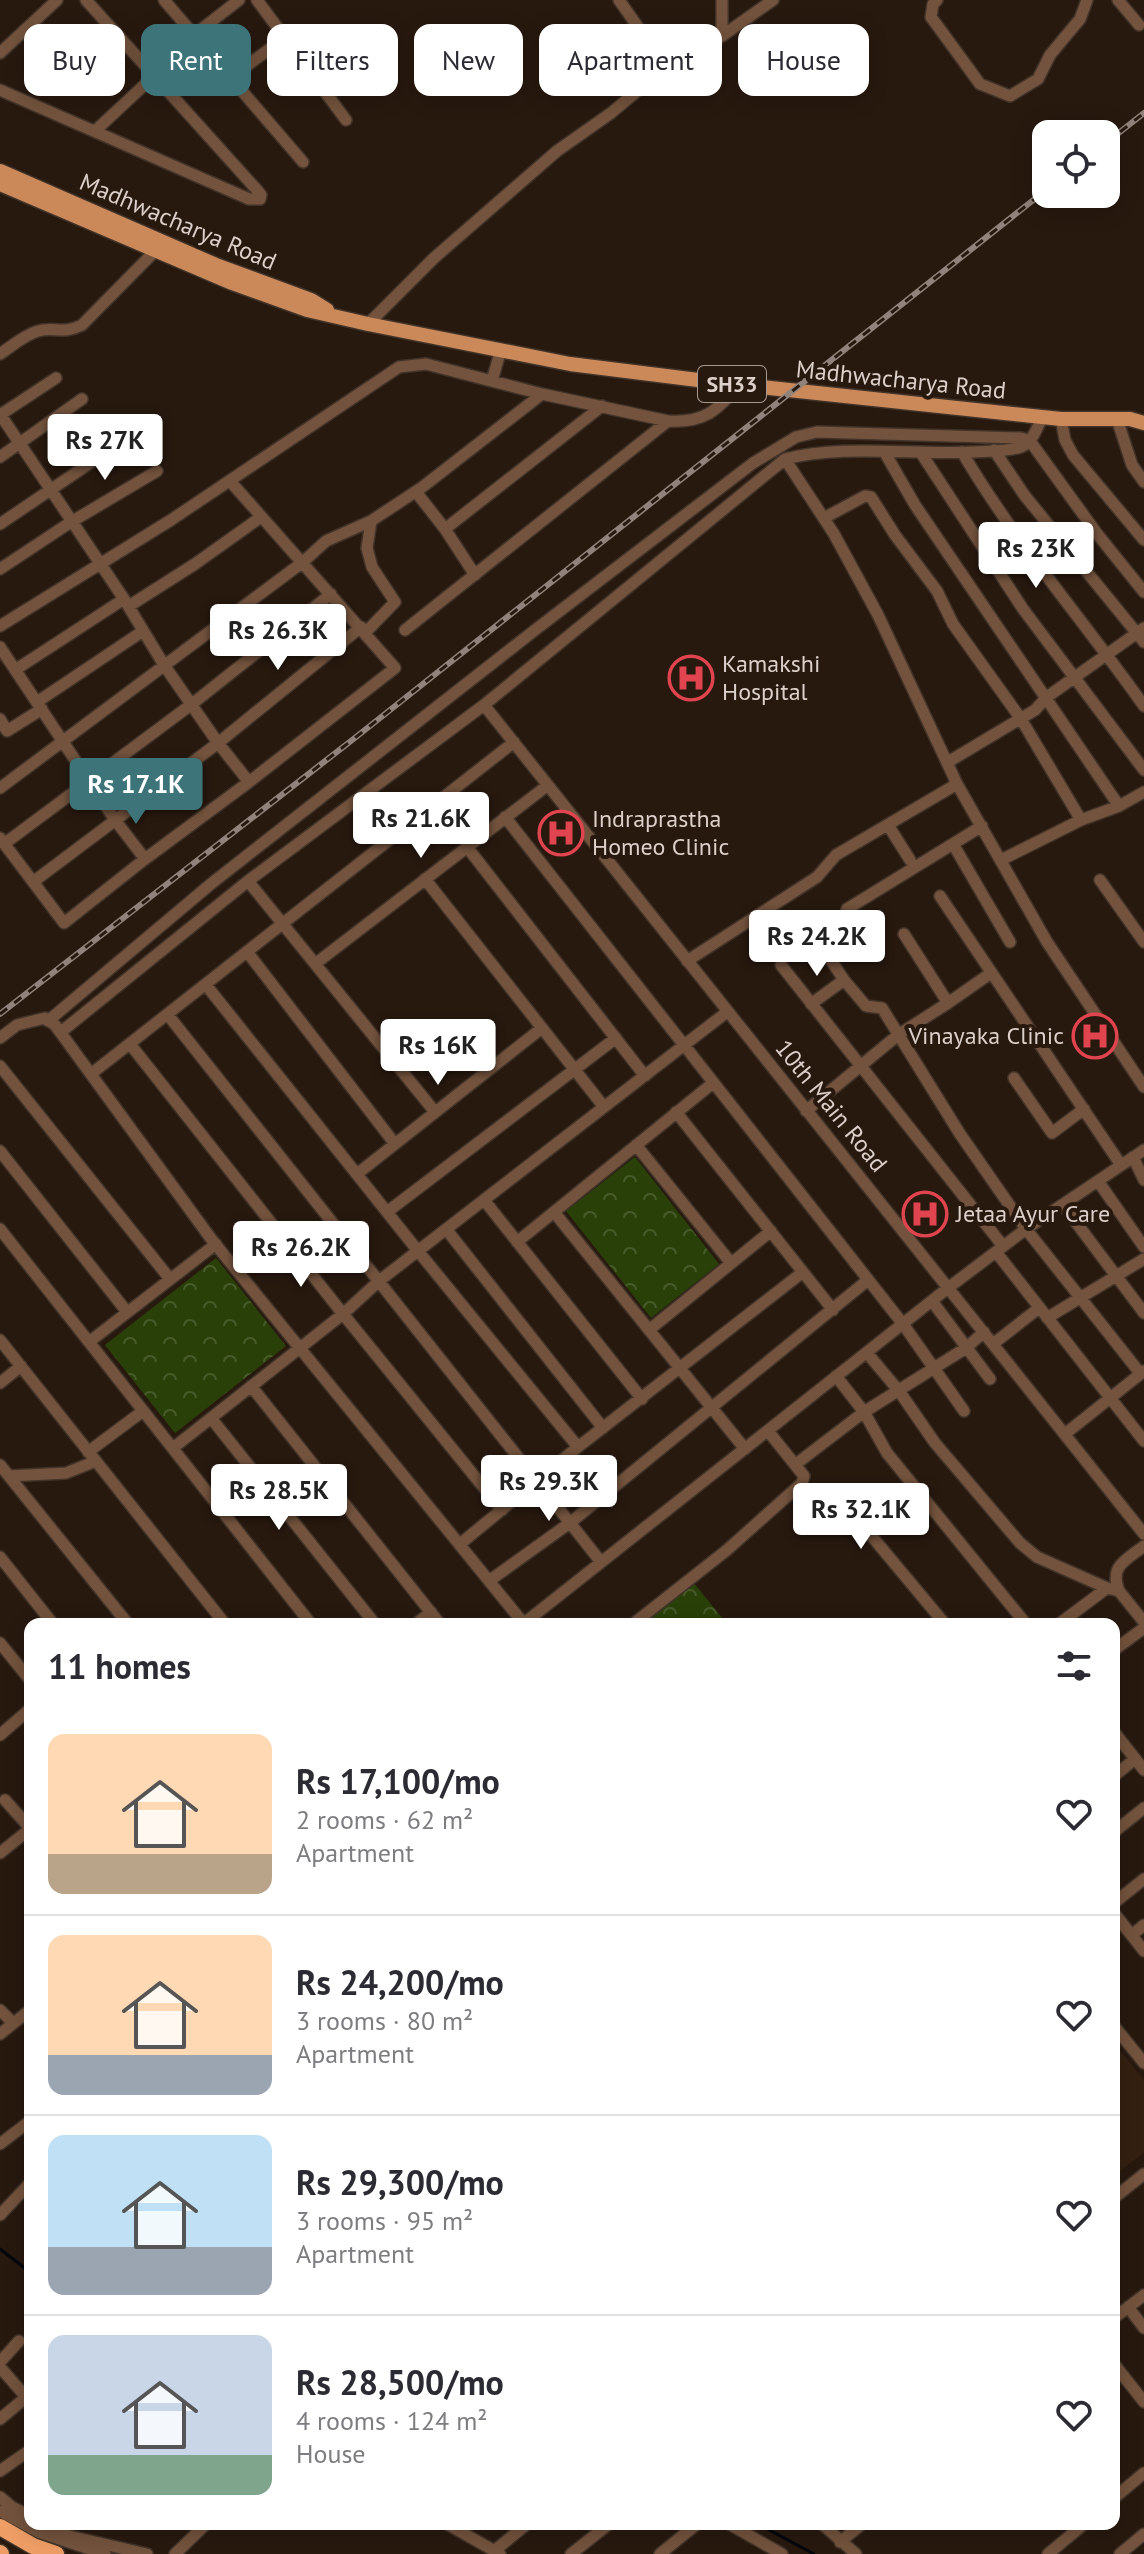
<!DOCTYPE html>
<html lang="en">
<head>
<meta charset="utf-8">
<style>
	:root { --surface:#fff; --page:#f7f7f7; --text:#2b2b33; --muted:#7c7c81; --line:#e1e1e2; --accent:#3d7479 }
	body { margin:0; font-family:"PT Sans",sans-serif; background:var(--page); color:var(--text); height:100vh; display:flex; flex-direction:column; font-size:30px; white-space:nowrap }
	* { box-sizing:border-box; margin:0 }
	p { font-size:26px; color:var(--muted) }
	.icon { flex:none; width:44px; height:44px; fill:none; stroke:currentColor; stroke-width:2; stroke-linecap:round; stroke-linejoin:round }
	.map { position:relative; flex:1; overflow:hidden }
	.side { position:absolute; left:24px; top:1618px; width:1096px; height:912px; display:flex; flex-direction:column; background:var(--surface); border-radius:16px; box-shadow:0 4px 20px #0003 }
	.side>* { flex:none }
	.banner { position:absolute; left:24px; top:24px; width:1096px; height:72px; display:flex; gap:16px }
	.tools { position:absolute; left:1032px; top:120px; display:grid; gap:16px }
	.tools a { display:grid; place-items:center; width:88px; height:88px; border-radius:16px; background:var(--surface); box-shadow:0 4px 20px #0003; font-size:40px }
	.price { position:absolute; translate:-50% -68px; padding:0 18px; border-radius:8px; background:#fff; color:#222; font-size:26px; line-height:52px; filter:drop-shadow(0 2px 4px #0008) }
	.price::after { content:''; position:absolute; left:50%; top:48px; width:24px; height:18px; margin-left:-12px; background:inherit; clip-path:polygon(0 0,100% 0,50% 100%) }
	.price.active { background:var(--accent); color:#fff }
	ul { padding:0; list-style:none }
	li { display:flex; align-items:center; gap:24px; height:200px; padding:0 24px }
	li+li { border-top:2px solid var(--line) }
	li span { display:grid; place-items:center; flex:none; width:224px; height:160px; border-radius:16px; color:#555 }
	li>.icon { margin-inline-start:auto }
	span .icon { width:96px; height:96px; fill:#fffc; stroke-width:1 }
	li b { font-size:34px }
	h2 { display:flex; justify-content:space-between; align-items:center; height:96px; padding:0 24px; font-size:34px }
	.pill { padding:0 28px; border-radius:16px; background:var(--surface); box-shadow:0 4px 20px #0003; font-size:28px; line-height:72px }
	.pill.active { background:var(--accent); color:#fff }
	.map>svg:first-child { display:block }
	.built { fill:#342011 }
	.forest { fill:url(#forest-crowns) }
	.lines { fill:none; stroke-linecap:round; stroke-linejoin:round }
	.stream { stroke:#00070d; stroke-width:3 }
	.minor-casing { stroke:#413329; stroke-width:14 }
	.major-casing { stroke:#413329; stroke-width:17 }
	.highway-casing { stroke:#413329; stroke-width:19 }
	.minor { stroke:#73533d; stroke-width:11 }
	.major { stroke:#cb895a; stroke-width:14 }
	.highway { stroke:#ee9e65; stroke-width:16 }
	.rail-casing { stroke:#90837b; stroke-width:6 }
	.rail { stroke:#28190f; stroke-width:3; stroke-dasharray:9; stroke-linecap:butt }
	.labels { text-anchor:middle; stroke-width:8; stroke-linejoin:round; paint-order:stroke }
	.shield { fill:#28190f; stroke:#a59992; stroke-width:2 }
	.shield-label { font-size:22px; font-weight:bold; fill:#dbd0ca }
	.street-label { font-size:24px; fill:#dbd0ca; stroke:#28190f }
	.poi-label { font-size:24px; fill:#dbd0ca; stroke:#28190f; text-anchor:start }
</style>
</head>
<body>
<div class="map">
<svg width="1144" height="2554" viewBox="0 0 1144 2554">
	<defs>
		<pattern id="forest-crowns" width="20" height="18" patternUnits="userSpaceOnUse" patternTransform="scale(2)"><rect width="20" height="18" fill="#294108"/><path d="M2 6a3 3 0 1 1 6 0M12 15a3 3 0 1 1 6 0" fill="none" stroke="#475b2b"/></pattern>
	</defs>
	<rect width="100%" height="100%" fill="#28190f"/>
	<path class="built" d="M1114 2043 1144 2080V2152L1114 2176Z"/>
	<path class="forest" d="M635 1157 719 1264 651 1318 566 1211Z
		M216 1258 286 1346 175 1433 105 1345Z
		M693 1582 727 1624H642Z"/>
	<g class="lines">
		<path class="stream" d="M0 2249 30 2272
			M758 2524 814 2554"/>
		<g class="minor-casing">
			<path id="minor" d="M164 0 303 162
				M257 0 346 120
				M619 0 666 67
				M937 0 933 4 931 17 980 84 1010 96 1038 79 1050 55 1080 19 1087 0
				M1118 0 1139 25
				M194 35 239 0
				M722 36V0
				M0 53 57 0
				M230 78 286 37
				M0 90 249 199H260L261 195 257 190 86 0
				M95 131 154 76
				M368 324 434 258 557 151 611 113 666 67 722 36 773 0
				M0 354C12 346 24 335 38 331 54 326 63 335 82 325L156 250
				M492 381 501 349
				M0 414 124 599 164 665 218 743 249 782
				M0 415 56 378
				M1061 419 1065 440 1073 455 1144 540
				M1117 419 1132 465 1144 482
				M994 450 1025 496 1144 642
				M962 452C1015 542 1084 621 1144 706
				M885 453 915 505 1119 806
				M921 453 1023 609 1144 770
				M0 457 82 399
				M785 459 834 534 878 615 957 784 1047 942 1144 1087
				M824 518 865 496 871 497 895 535 937 591 953 624 1021 719 1081 820 1119 806 1144 792
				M0 524 130 436
				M445 529 602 406
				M0 569 71 522 157 471
				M475 575 445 529 416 492 542 394
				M129 606 195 564 261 517
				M0 626 171 520 399 367 426 364 542 394 668 421C705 423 716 411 739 385
				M405 630 668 421
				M365 633 395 602 372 567 367 548 371 521
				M0 647 115 820 145 859
				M15 670 124 599
				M37 702 143 631
				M484 705 1144 1534
				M0 719 7 731 42 709
				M948 762 1035 710 1047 697 1144 628
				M0 788 303 562 326 541 371 521 421 488
				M505 817 903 1324 964 1411
				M888 825 910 860
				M982 826 847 909 842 927 821 942V945L844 980 866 1006 882 1008 960 1134 1026 1229 1140 1373
				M0 838 64 923 145 859 249 782 395 668 230 481
				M4 844 192 704 331 594
				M953 844 1010 942
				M467 847 645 1076
				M1001 860 1081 820
				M425 879 604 1107
				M1100 880 1144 942
				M248 881 435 1112
				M33 882 218 743 361 627
				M940 896 1121 1165
				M248 953 395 1144
				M687 961 817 877 836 855 957 784
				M315 964 548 785
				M781 965 1003 1246
				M206 985 418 1251 578 1447
				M948 1003 991 973
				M811 1004 844 980
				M168 1015 601 1562
				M48 1021 212 883 535 630 753 463 796 437 817 432 1021 438 1030 441 1098 535 1144 592
				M61 1032 248 881 484 705 785 459C843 444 911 455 971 452 987 451 1006 452 1021 447 1032 443 1037 428 1042 418
				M0 1038 17 1025 45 1018 55 1025 212 1240 524 1624
				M130 1044 343 1314 502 1510
				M0 1066 170 1279
				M91 1074 514 742
				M1014 1078 1052 1133 1084 1109
				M806 1111 898 1035 948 1003 904 934
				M676 1112 833 1310
				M636 1145 731 1263
				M0 1151 127 1312
				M1133 1157 1144 1180
				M357 1174 542 1028
				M1098 1181 1144 1247
				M484 1200 642 1399
				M1063 1205 1144 1313
				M387 1212 616 1038
				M554 1212 745 1449
				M0 1229 311 1624
				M446 1229 603 1428
				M517 1242 713 1083
				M996 1252 1144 1441
				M932 1301 990 1379
				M1047 1318 1144 1259
				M649 1330 771 1231
				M0 1340 225 1624
				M89 1342 216 1244
				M993 1344 1039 1308
				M867 1353 899 1391 935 1443 1020 1543 1037 1557 1107 1588 1119 1591 1144 1622
				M836 1376 864 1412 887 1453 1026 1624
				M0 1383 21 1366
				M251 1386 440 1624
				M211 1418 375 1624
				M1065 1434 1144 1371
				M173 1448 343 1314 379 1281 727 1012
				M88 1452 143 1411
				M796 1464 864 1412 966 1348 984 1332
				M0 1465 128 1624
				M9 1476 66 1473 96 1461
				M914 1487 870 1515 865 1522 869 1533 945 1624
				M460 1544 578 1447 803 1272
				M0 1557 53 1624
				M489 1581 571 1522 868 1280
				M1119 1591C1109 1566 1126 1560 1144 1546
				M416 1624 431 1612
				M523 1624 948 1288 1026 1229 1144 1150
				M633 1624 727 1550 802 1483 804 1476 768 1431
				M1059 1624 1107 1588
				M0 1643 30 1680
				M1114 1650 1144 1628
				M1114 1732 1144 1770
				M0 1735 30 1709
				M1114 1776 1135 1759
				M5 1800 30 1828
				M1114 1832 1144 1808
				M0 1853 30 1829
				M1114 1903 1144 1879
				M1114 1913 1144 1951
				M1132 1935 1144 1925
				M0 2010 13 2023
				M1114 2026 1144 2063
				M0 2034 30 2010
				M0 2144 30 2121
				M1114 2198 1144 2174
				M0 2215 30 2183
				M1128 2307 1144 2328
				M1114 2318 1144 2295
				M0 2362 19 2341
				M1114 2364 1144 2402
				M0 2367 26 2397
				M0 2419 30 2394
				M0 2471 30 2450
				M0 2497 12 2507 30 2516
				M1114 2498 1144 2473
				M0 2511 38 2532 105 2554
				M45 2524 69 2536 147 2554
				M447 2524 500 2554
				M729 2524 782 2554
				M822 2524 856 2554
				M840 2542 862 2524
				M494 2551 527 2524
				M175 2554 206 2524
				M571 2554 609 2524
				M660 2554 697 2524
				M1048 2554 1084 2524
				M1120 2554 1144 2534"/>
		</g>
		<g class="major-casing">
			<path id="major" d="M0 171 216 265 311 300 327 310
				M0 184 232 283 307 310 368 324 570 364 714 382 1061 419H1130L1144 423"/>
		</g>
		<g class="highway-casing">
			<path id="highway" d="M0 2527 33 2546 56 2554
				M0 2553 1 2554"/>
		</g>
		<use href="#minor" class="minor"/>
		<use href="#major" class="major"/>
		<use href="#highway" class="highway"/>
		<g class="rail-casing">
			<path id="rail" d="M1106 143 1144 113
				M0 1014 356 737 1046 190"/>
		</g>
		<use href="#rail" class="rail"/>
	</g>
	<defs>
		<g id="hospital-ring" transform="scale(2.3)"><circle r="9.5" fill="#28190f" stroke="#e0444e" stroke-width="1.5"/><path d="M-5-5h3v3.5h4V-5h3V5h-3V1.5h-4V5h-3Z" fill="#e0444e"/></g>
	</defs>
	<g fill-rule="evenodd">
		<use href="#hospital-ring" x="691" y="678"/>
		<use href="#hospital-ring" x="561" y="833"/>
		<use href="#hospital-ring" x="1095" y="1036"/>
		<use href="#hospital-ring" x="925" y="1214"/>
	</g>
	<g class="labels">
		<rect class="shield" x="698" y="366" width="68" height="36" rx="6"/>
		<g class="shield-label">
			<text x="732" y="392">SH33</text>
		</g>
		<g class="street-label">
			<text transform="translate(178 222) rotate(23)" y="8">Madhwacharya Road</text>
			<text transform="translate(901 380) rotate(6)" y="8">Madhwacharya Road</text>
			<text transform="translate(831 1106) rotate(51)" y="8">10th Main Road</text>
		</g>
		<g class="poi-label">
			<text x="722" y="672">Kamakshi<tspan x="722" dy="28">Hospital</tspan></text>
			<text x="592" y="827">Indraprastha<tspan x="592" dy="28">Homeo Clinic</tspan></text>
			<text x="1064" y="1044" text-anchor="end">Vinayaka Clinic</text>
			<text x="956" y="1222">Jetaa Ayur Care</text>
		</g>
	</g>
</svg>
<div class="tools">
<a><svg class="icon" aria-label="locate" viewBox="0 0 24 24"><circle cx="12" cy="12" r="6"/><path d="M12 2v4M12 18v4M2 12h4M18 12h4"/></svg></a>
</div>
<b class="price" style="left:105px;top:482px">Rs 27K</b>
<b class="price" style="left:1036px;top:590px">Rs 23K</b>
<b class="price" style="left:278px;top:672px">Rs 26.3K</b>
<b class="price active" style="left:136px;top:826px">Rs 17.1K</b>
<b class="price" style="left:421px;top:860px">Rs 21.6K</b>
<b class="price" style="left:817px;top:978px">Rs 24.2K</b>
<b class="price" style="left:438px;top:1087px">Rs 16K</b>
<b class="price" style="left:301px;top:1289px">Rs 26.2K</b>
<b class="price" style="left:549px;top:1523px">Rs 29.3K</b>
<b class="price" style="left:279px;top:1532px">Rs 28.5K</b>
<b class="price" style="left:861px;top:1551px">Rs 32.1K</b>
<div class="banner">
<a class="pill">Buy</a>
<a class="pill active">Rent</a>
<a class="pill">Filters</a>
<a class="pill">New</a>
<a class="pill">Apartment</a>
<a class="pill">House</a>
</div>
<section class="side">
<h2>11 homes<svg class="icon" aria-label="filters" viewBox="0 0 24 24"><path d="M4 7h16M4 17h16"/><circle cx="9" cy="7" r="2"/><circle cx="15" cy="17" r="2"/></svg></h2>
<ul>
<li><span style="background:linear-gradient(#ffd9b3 75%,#b9a48a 0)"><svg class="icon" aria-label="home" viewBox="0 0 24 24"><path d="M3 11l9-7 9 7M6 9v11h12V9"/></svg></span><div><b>Rs 17,100/mo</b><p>2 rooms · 62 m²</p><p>Apartment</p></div><svg class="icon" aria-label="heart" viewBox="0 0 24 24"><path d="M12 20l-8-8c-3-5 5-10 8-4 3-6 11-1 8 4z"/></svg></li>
<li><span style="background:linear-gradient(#ffd9b3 75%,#9aa5b1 0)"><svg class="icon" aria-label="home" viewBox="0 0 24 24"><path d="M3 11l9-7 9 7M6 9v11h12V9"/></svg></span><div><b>Rs 24,200/mo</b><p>3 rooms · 80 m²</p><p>Apartment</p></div><svg class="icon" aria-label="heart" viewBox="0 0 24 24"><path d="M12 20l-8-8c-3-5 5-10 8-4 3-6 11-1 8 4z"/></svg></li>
<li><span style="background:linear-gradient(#bfe0f5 70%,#9aa5b1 0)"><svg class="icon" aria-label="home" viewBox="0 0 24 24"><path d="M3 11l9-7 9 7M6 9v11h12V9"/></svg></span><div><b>Rs 29,300/mo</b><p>3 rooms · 95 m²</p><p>Apartment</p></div><svg class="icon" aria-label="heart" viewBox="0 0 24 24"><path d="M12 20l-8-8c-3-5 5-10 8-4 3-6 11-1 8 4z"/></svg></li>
<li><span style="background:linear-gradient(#c9d6e8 75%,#7fa58c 0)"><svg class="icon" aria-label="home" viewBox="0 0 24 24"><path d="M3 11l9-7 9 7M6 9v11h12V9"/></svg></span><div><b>Rs 28,500/mo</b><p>4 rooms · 124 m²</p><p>House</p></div><svg class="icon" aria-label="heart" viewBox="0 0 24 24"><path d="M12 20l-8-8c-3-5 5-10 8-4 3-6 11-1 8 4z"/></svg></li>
</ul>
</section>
</div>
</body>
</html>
